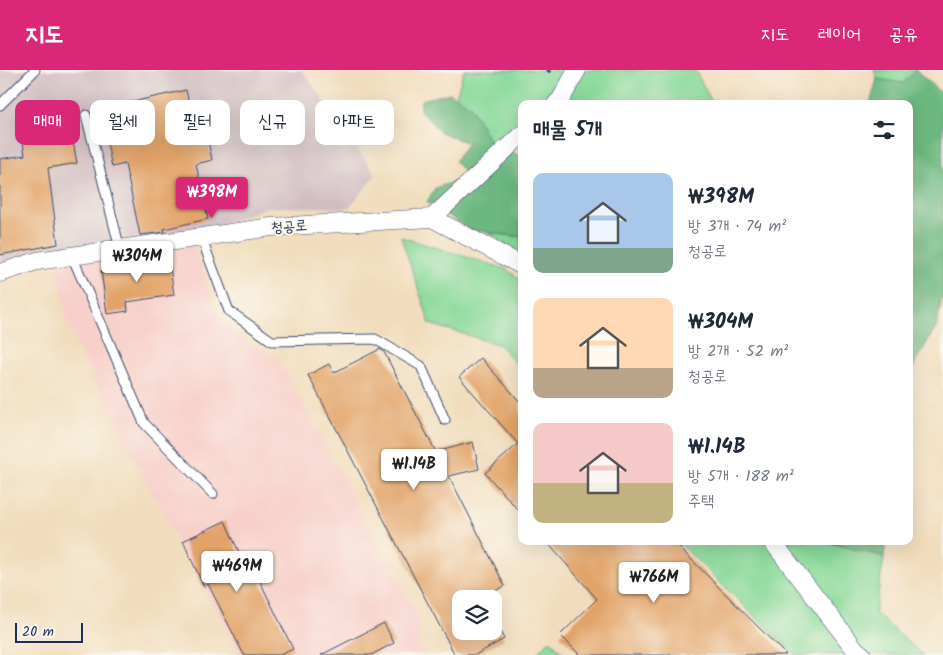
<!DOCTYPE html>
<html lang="ko">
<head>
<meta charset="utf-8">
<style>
	:root { --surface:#fff; --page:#f2f2f3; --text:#1f2937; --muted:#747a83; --accent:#db2777 }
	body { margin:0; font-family:Kalam,"Poor Story",sans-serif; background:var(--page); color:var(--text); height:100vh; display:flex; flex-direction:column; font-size:19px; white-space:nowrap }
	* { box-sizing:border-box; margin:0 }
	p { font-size:16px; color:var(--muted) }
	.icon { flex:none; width:28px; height:28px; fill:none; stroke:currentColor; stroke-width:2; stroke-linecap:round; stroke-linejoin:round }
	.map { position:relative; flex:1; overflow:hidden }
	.sheet { position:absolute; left:518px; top:30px; width:395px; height:445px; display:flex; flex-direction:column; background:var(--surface); border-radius:10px; box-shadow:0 5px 20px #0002 }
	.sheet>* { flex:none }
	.hud { position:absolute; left:15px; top:30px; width:428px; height:45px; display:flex; gap:10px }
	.controls { position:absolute; left:452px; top:520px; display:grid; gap:10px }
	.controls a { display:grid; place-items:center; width:50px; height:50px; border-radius:10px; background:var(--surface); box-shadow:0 5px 20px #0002; font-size:25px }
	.scale { position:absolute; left:15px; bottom:12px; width:68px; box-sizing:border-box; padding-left:5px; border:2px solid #1b2f5e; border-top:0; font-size:14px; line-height:18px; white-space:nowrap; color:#1b2f5e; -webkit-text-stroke:4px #fbf7ec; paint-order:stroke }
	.price { position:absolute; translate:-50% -42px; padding:0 11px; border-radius:5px; background:#fff; color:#222; font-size:16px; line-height:32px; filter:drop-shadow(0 1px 2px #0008) }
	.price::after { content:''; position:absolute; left:50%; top:30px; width:15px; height:11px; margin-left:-8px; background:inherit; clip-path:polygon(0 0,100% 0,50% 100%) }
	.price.selected { background:var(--accent); color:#fff }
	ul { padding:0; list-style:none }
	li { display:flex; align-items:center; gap:15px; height:125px; padding:0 15px }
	li span { display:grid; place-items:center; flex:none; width:140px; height:100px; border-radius:10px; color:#555 }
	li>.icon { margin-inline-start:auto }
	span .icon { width:60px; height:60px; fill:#fffc; stroke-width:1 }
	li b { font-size:21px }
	h2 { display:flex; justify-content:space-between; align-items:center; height:60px; padding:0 15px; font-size:21px }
	.tag { padding:0 18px; border-radius:10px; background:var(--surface); box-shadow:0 5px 20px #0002; font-size:18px; line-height:45px }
	.tag.selected { background:var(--accent); color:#fff }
	header { display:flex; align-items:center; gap:30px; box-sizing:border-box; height:70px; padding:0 25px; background:var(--accent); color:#fff }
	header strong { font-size:24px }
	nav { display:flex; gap:28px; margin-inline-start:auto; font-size:18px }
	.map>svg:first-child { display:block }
	.built { fill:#f7d0ca }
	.industrial { fill:#d2bec2 }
	.green { fill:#86d898; stroke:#50847b }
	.forest { fill:#6cb880; stroke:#44746f }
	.building { fill:#e2a367 }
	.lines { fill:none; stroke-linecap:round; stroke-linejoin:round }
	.service-casing { stroke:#3b496c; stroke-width:11 }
	.minor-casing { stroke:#3b496c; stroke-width:19 }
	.path { stroke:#3b496c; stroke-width:3; stroke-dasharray:4 4; stroke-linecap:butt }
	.service { stroke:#fff; stroke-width:9 }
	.minor { stroke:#fff; stroke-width:18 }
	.labels { text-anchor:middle; stroke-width:4; stroke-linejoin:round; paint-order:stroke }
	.street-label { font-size:15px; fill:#1b2f5e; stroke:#fbf7ec }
</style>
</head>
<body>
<header>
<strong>지도</strong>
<nav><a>지도</a><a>레이어</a><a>공유</a></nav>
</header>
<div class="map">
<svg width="943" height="585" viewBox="0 0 943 585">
	<rect width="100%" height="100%" fill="#fbf7ec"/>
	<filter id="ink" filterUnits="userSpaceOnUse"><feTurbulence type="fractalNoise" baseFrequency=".02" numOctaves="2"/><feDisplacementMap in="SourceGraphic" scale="10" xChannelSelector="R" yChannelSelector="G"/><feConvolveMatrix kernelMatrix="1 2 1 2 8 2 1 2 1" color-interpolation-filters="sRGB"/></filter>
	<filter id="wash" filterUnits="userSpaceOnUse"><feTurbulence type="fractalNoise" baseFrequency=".0096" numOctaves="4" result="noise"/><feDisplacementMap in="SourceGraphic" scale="20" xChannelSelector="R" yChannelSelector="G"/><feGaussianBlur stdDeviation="1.12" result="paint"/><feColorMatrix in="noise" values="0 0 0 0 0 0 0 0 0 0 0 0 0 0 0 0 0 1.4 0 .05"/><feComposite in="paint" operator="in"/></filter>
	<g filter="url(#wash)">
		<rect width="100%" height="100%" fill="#f1ddbd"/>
		<path class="built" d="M194 176 222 256 279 290 418 547 421 585H240L171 460 68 259 57 195Z"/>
		<path class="industrial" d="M0 0H302L376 105 349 138 268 137 222 154 0 201Z"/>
		<path class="green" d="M464 0H695L713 34H569L574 29 552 24 542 34H521V54L499 76 490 72 470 35 456 27Z
			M874 0H916L903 13 877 9Z
			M488 163 521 167V184Z
			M401 167 506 199 521 210V299L500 275 430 254Z
			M677 471H825L884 487 875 543 923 585H795Z
			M550 570 564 585H535Z"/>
		<path class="forest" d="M916 0 943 25V225L936 258 915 292 909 324V34H870L877 9 903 13Z
			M450 23 470 35 490 72 521 86V167L471 160 427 132 435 118 453 112 476 117 455 91 468 73 440 62 420 40 421 30Z
			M823 471H886L884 487Z"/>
		<g id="blocks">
			<path class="building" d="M186 20 191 43 202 41 212 90 196 94 208 149 164 159 165 162 140 165 125 94 112 97 100 39Z
				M70 55 77 93 48 98 58 174 0 185V89L25 85 23 72 35 70 33 61Z
				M168 183 174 225 127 232 128 241 107 244 101 200 146 194 145 186Z
				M380 279 384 282 436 382 473 372 479 399 449 406 505 516 482 527V529H461V561H494V550L504 569 475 585H455L308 305 329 294 333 303Z
				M481 288 521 333V443L485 403 518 374 459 307Z
				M225 451 248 502 254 499 293 579 280 585H244L208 514 204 517 183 471Z
				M546 471H673L786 585H580L560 565 597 529Z
				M384 553 394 573 371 585H321Z"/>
		</g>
	</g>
	<g filter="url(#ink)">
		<use href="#blocks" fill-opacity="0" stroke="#3b496c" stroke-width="1"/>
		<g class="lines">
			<g class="service-casing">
				<path id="service" d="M0 35 35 0
					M86 45 120 179
					M201 167 229 241 272 271 375 269 421 296 445 350
					M72 186 144 353 213 424"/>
			</g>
			<g class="minor-casing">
				<path id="minor" d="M556 34 561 29 577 0
					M432 148 521 65
					M432 148 521 195
					M0 203 37 191 271 157 432 148
					M772 471 855 579 862 585"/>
			</g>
			<path class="path" d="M547 0 554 4"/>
			<use href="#service" class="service"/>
			<use href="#minor" class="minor"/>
		</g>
	</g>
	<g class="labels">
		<g class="street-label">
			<text transform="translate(289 156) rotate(-4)" y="5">청공로</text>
		</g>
	</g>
</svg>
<div class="controls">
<a><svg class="icon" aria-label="layers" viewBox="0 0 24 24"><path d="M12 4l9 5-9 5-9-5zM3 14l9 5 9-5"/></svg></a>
</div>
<div class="scale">20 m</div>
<b class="price selected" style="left:212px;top:149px">₩398M</b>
<b class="price" style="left:137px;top:213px">₩304M</b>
<b class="price" style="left:414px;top:421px">₩1.14B</b>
<b class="price" style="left:237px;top:523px">₩469M</b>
<b class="price" style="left:654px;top:534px">₩766M</b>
<div class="hud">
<a class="tag selected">매매</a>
<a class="tag">월세</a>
<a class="tag">필터</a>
<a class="tag">신규</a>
<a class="tag">아파트</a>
</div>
<section class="sheet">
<h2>매물 5개<svg class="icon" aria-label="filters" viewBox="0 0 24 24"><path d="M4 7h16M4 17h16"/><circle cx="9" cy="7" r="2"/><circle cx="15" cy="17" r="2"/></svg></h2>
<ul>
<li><span style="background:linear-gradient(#a9c7e8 75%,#7fa58c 0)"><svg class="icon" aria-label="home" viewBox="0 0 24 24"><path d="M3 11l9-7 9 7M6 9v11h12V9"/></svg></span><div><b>₩398M</b><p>방 3개 · 74 m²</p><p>청공로</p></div></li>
<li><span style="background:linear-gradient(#ffd9b3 70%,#b9a48a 0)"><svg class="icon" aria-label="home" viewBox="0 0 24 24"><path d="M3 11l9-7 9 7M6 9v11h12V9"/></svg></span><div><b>₩304M</b><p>방 2개 · 52 m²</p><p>청공로</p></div></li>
<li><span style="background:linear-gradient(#f6c9c9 60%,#c2b280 0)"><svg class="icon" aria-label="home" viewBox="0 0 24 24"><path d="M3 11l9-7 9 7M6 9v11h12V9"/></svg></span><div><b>₩1.14B</b><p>방 5개 · 188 m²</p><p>주택</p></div></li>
</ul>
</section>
</div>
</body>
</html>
